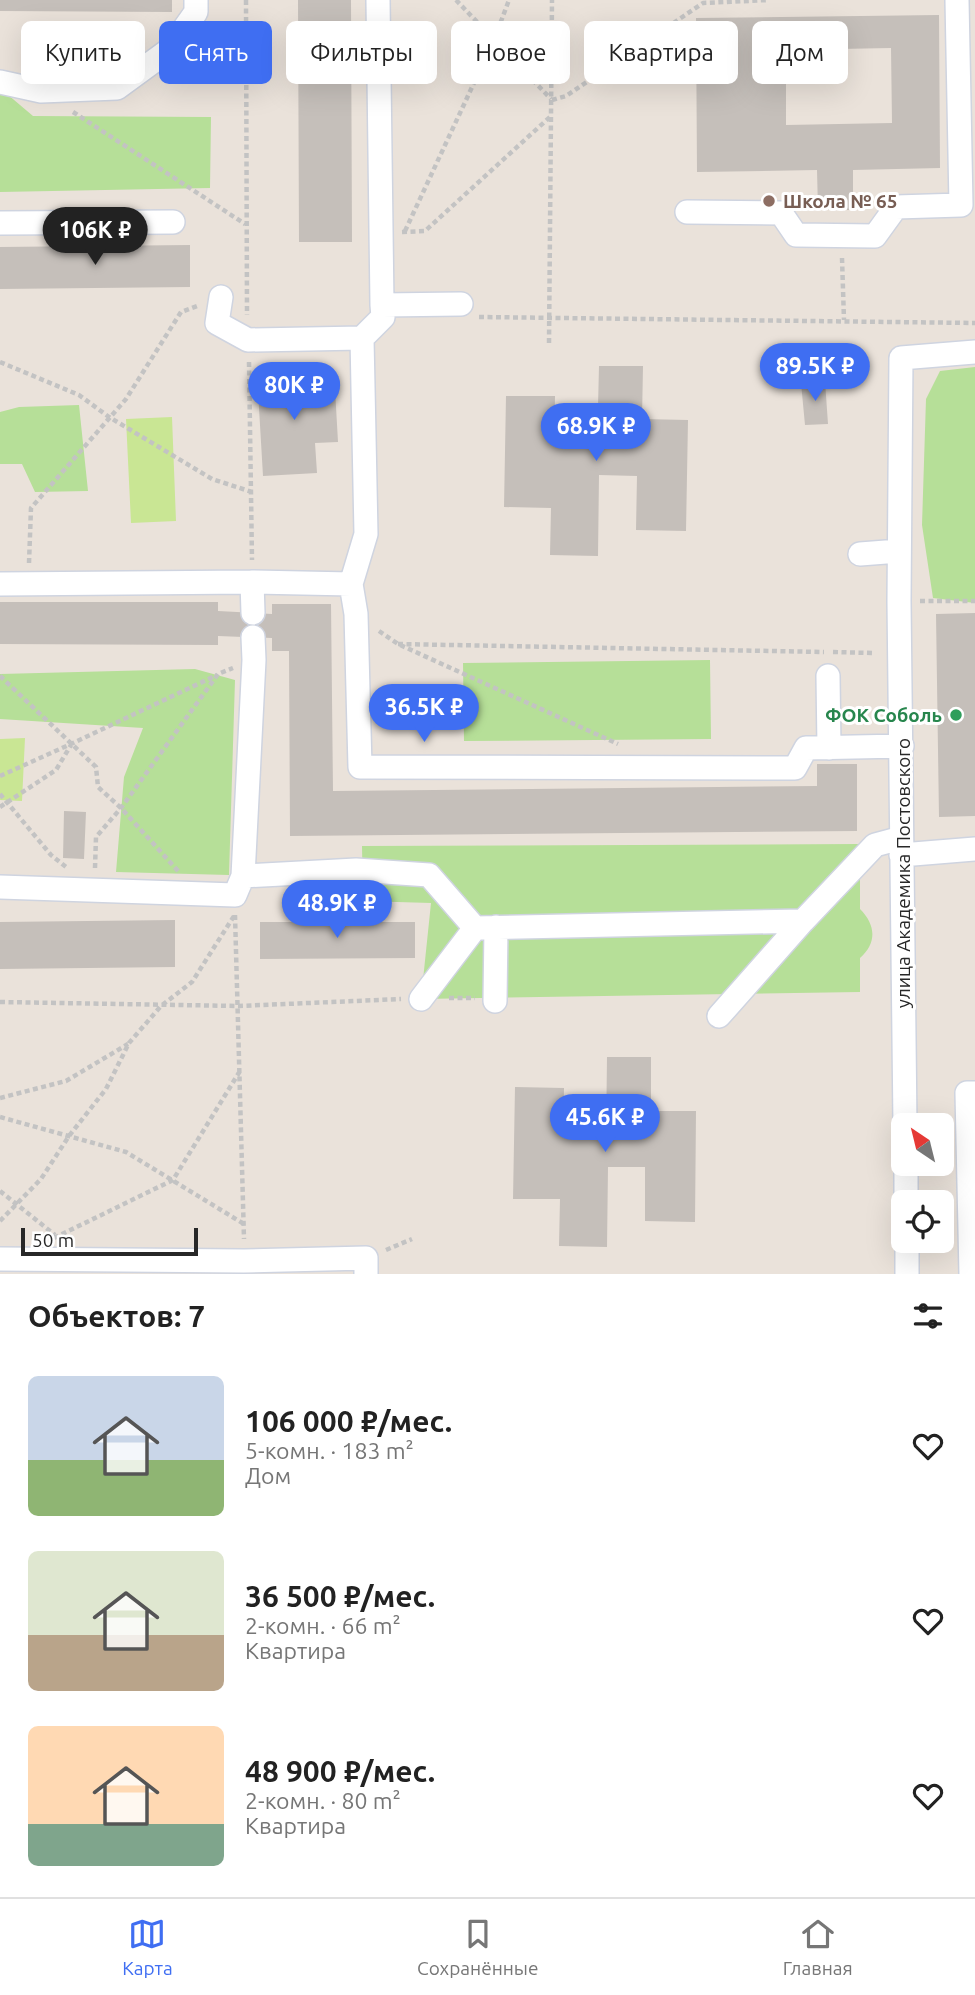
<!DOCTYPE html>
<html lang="ru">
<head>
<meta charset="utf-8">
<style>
	:root { --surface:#fff; --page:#f6f6f6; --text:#222; --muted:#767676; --line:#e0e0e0; --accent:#3f6ef2 }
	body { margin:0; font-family:Ubuntu,sans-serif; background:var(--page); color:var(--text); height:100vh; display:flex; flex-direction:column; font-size:26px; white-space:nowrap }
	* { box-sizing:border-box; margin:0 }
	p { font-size:23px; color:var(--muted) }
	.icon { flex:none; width:38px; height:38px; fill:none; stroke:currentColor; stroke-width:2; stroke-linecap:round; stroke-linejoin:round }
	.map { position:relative; height:1274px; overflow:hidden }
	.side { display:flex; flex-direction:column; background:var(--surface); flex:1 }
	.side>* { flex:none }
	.banner { position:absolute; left:21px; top:21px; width:934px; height:63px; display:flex; gap:14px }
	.needle { width:46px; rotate:325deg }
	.buttons { position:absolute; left:891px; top:1113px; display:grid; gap:14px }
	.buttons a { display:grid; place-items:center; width:63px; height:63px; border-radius:10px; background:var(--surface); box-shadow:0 7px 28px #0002; font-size:35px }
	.scale { position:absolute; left:21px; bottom:18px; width:177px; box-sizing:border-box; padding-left:7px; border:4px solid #282828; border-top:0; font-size:19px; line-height:24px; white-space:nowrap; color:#282828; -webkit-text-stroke:5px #fff; paint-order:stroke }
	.price { position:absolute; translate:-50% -60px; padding:0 16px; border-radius:24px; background:var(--accent); color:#fff; font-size:23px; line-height:46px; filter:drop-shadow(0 2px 4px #0008) }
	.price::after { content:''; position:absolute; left:50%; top:42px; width:21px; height:16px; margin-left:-10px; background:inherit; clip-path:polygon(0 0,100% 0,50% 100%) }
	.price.selected { background:#222; color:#fff }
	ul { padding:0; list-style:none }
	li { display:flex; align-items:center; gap:21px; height:175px; padding:0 28px }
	li span { display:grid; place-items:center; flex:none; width:196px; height:140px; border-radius:10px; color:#555 }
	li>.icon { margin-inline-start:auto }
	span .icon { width:84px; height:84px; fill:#fffc; stroke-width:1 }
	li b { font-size:30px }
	h2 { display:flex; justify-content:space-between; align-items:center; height:84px; padding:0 28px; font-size:30px }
	.tag { padding:0 24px; border-radius:10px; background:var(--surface); box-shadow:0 7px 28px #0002; font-size:24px; line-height:63px }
	.tag.selected { background:var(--accent); color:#fff }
	.dock { display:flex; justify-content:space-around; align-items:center; height:98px; border-top:2px solid var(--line); background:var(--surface); font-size:19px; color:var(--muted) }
	.dock a { display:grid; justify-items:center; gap:4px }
	.dock .selected { color:var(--accent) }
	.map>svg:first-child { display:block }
	.green { fill:#b6df98 }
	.pitch { fill:#c9e694 }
	.building { fill:#c5bfba; fill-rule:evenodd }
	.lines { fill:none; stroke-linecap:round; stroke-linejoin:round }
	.minor-casing { stroke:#cfd4e0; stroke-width:26 }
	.path { stroke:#c3c3c3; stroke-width:4.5; stroke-dasharray:5 3.5; stroke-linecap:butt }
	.minor { stroke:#fff; stroke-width:23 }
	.education-dot { fill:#8d6e63; stroke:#fff; stroke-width:2.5 }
	.leisure-dot { fill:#2e9e5b; stroke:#fff; stroke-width:2.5 }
	.labels { text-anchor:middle; stroke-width:6; stroke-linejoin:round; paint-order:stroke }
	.education-label { font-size:19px; font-weight:bold; fill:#785e54; stroke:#fff; text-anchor:start }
	.leisure-label { font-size:19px; font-weight:bold; fill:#27864d; stroke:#fff; text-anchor:end }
	.street-label { font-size:19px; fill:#282828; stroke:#fff }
</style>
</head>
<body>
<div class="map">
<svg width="975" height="1274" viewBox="0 0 975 1274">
	<rect width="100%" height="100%" fill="#eae2da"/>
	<path class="green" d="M0 94H7L33 116 211 117 210 188 0 192Z
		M975 367V603L933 598 922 525 926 399 940 371Z
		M79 405 88 491 35 492 22 464H0V412L19 407Z
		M710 660 711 739 464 741 463 663Z
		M195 669 235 680 229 875 116 872 124 777 143 728 0 719V674Z
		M860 844V909C876 925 877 943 860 958V992L421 999 431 903 363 901 362 846Z"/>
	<path class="pitch" d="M172 417 176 521 131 523 126 419Z
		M25 738 22 801 0 800V739Z"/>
	<path class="building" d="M0 0H172V12L0 11Z
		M298 0H351L352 242H299Z
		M939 15 940 168 853 170V210H818L817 170 697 172 696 18ZM891 48 892 123 786 125V50Z
		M190 245V287L0 289V247Z
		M599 366H643L642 419 688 420 686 531 636 530 637 476 599 475 598 556 550 555 551 508 504 507 506 396H555L554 447 597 448Z
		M316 371 317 390 335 389 338 442 315 443 317 473 263 476 257 374Z
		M825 381 828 424 805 425 801 383Z
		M0 602H218V611L272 614V604H331L333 791 817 786V764H857V831L290 836 289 651H272V638L218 636V645L0 644Z
		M975 613V816L939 817 936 614Z
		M64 811 86 812 84 859 63 858Z
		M175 920V967L0 969V922Z
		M260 922H415V958L260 959Z
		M607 1057H651V1111H696L695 1222 645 1221V1167H608L607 1247 559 1246 560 1199H513L515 1087 564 1088 563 1138 606 1139Z"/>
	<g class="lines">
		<g class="minor-casing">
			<path id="minor" d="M378 0 382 305 461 304
				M0 82 41 91 117 88 169 50 196 12V0
				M687 212 781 213 796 235 875 236 896 207 961 205 957 0
				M0 223 173 222
				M221 297 217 323 248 340 362 338 383 317 382 305
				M860 554 899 551
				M252 582 253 613
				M0 584 252 582 351 584 356 614 360 767 795 768 806 748 902 746
				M351 584 366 534 362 338
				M828 676 829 748
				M901 855 975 849
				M243 876 356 870 429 875 475 928 803 921
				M0 887 235 895 243 876 254 660 253 637
				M421 999 475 928
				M495 1001 496 927
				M719 1016 803 921 875 845 901 838
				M905 1125 899 601 901 358 975 352
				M906 1164V1202
				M907 1241V1274
				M0 1259 244 1261 366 1258V1274
				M971 1274 967 1093H975"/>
		</g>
		<path class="path" d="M246 0 247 315
			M456 0 551 99
			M552 100 566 96 703 3 769 0
			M73 112 245 224
			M405 231 494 40 509 0
			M402 232 425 231 551 116
			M842 258 844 320
			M479 317 975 323
			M549 343 552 0
			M0 362 79 395 109 417 212 479 252 492
			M249 362 252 560
			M29 563 31 508 126 399 181 312 197 306
			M920 601H975
			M379 631 398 644 618 744
			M398 644 824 652
			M833 652 873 653
			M0 676 96 767 98 787 121 808 179 872
			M0 776 71 744 217 675
			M0 794 51 855 66 867
			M0 807 56 770 71 745
			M95 868 96 837 121 808 218 674 233 668
			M235 915 244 1239
			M449 998H475
			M0 1002 239 1006 401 999
			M0 1098 66 1081 128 1044
			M0 1117 126 1152 244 1224
			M0 1191 55 1235
			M0 1221 41 1179 69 1136 106 1089 129 1043 161 1006 192 982 234 916
			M54 1238 173 1180 240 1071
			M386 1250 412 1239"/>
		<use href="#minor" class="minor"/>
	</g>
	<circle class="education-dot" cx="769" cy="201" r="7"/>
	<circle class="leisure-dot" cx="956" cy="715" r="7"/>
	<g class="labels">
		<g class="education-label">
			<text x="783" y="208">Школа № 65</text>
		</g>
		<g class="leisure-label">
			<text x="942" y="722">ФОК Соболь</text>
		</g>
		<g class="street-label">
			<text transform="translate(903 873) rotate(-90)" y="7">улица Академика Постовского</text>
		</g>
	</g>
</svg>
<div class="buttons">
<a><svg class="needle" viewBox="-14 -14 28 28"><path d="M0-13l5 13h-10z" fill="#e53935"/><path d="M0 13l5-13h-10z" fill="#767676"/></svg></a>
<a><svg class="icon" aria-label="locate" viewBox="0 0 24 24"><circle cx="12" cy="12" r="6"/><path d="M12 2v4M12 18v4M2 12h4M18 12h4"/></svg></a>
</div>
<div class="scale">50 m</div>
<b class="price selected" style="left:95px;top:267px">106K ₽</b>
<b class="price" style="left:815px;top:403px">89.5K ₽</b>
<b class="price" style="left:294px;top:422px">80K ₽</b>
<b class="price" style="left:596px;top:463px">68.9K ₽</b>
<b class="price" style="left:424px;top:744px">36.5K ₽</b>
<b class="price" style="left:337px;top:940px">48.9K ₽</b>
<b class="price" style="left:605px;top:1154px">45.6K ₽</b>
<div class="banner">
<a class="tag">Купить</a>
<a class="tag selected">Снять</a>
<a class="tag">Фильтры</a>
<a class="tag">Новое</a>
<a class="tag">Квартира</a>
<a class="tag">Дом</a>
</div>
</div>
<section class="side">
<h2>Объектов: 7<svg class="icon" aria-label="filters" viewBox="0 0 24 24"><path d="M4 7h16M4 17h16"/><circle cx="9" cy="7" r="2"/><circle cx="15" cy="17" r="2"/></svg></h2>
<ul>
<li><span style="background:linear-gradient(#c9d6e8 60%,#8fb573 0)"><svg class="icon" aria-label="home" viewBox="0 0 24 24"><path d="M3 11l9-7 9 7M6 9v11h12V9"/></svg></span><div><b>106 000 ₽/мес.</b><p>5-комн. · 183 m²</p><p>Дом</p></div><svg class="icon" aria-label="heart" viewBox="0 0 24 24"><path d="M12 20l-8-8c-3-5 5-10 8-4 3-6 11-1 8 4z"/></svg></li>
<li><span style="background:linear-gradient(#dfe7d0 60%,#b9a48a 0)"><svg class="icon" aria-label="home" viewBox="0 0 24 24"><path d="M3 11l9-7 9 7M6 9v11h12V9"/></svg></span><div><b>36 500 ₽/мес.</b><p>2-комн. · 66 m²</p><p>Квартира</p></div><svg class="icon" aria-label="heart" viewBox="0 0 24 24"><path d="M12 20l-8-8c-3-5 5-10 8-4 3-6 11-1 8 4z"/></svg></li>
<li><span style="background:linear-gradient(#ffd9b3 70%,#7fa58c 0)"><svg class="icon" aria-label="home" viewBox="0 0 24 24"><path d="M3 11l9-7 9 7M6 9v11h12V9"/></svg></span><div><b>48 900 ₽/мес.</b><p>2-комн. · 80 m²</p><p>Квартира</p></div><svg class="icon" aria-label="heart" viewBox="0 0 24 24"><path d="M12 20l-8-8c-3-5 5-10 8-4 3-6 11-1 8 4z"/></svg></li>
</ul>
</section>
<nav class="dock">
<a class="selected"><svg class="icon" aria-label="map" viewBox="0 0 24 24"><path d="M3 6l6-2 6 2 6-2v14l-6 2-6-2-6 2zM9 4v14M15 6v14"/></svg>Карта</a>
<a><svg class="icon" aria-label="saved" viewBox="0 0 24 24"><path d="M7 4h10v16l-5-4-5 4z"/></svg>Сохранённые</a>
<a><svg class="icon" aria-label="home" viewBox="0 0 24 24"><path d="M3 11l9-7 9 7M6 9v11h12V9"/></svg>Главная</a>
</nav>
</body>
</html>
